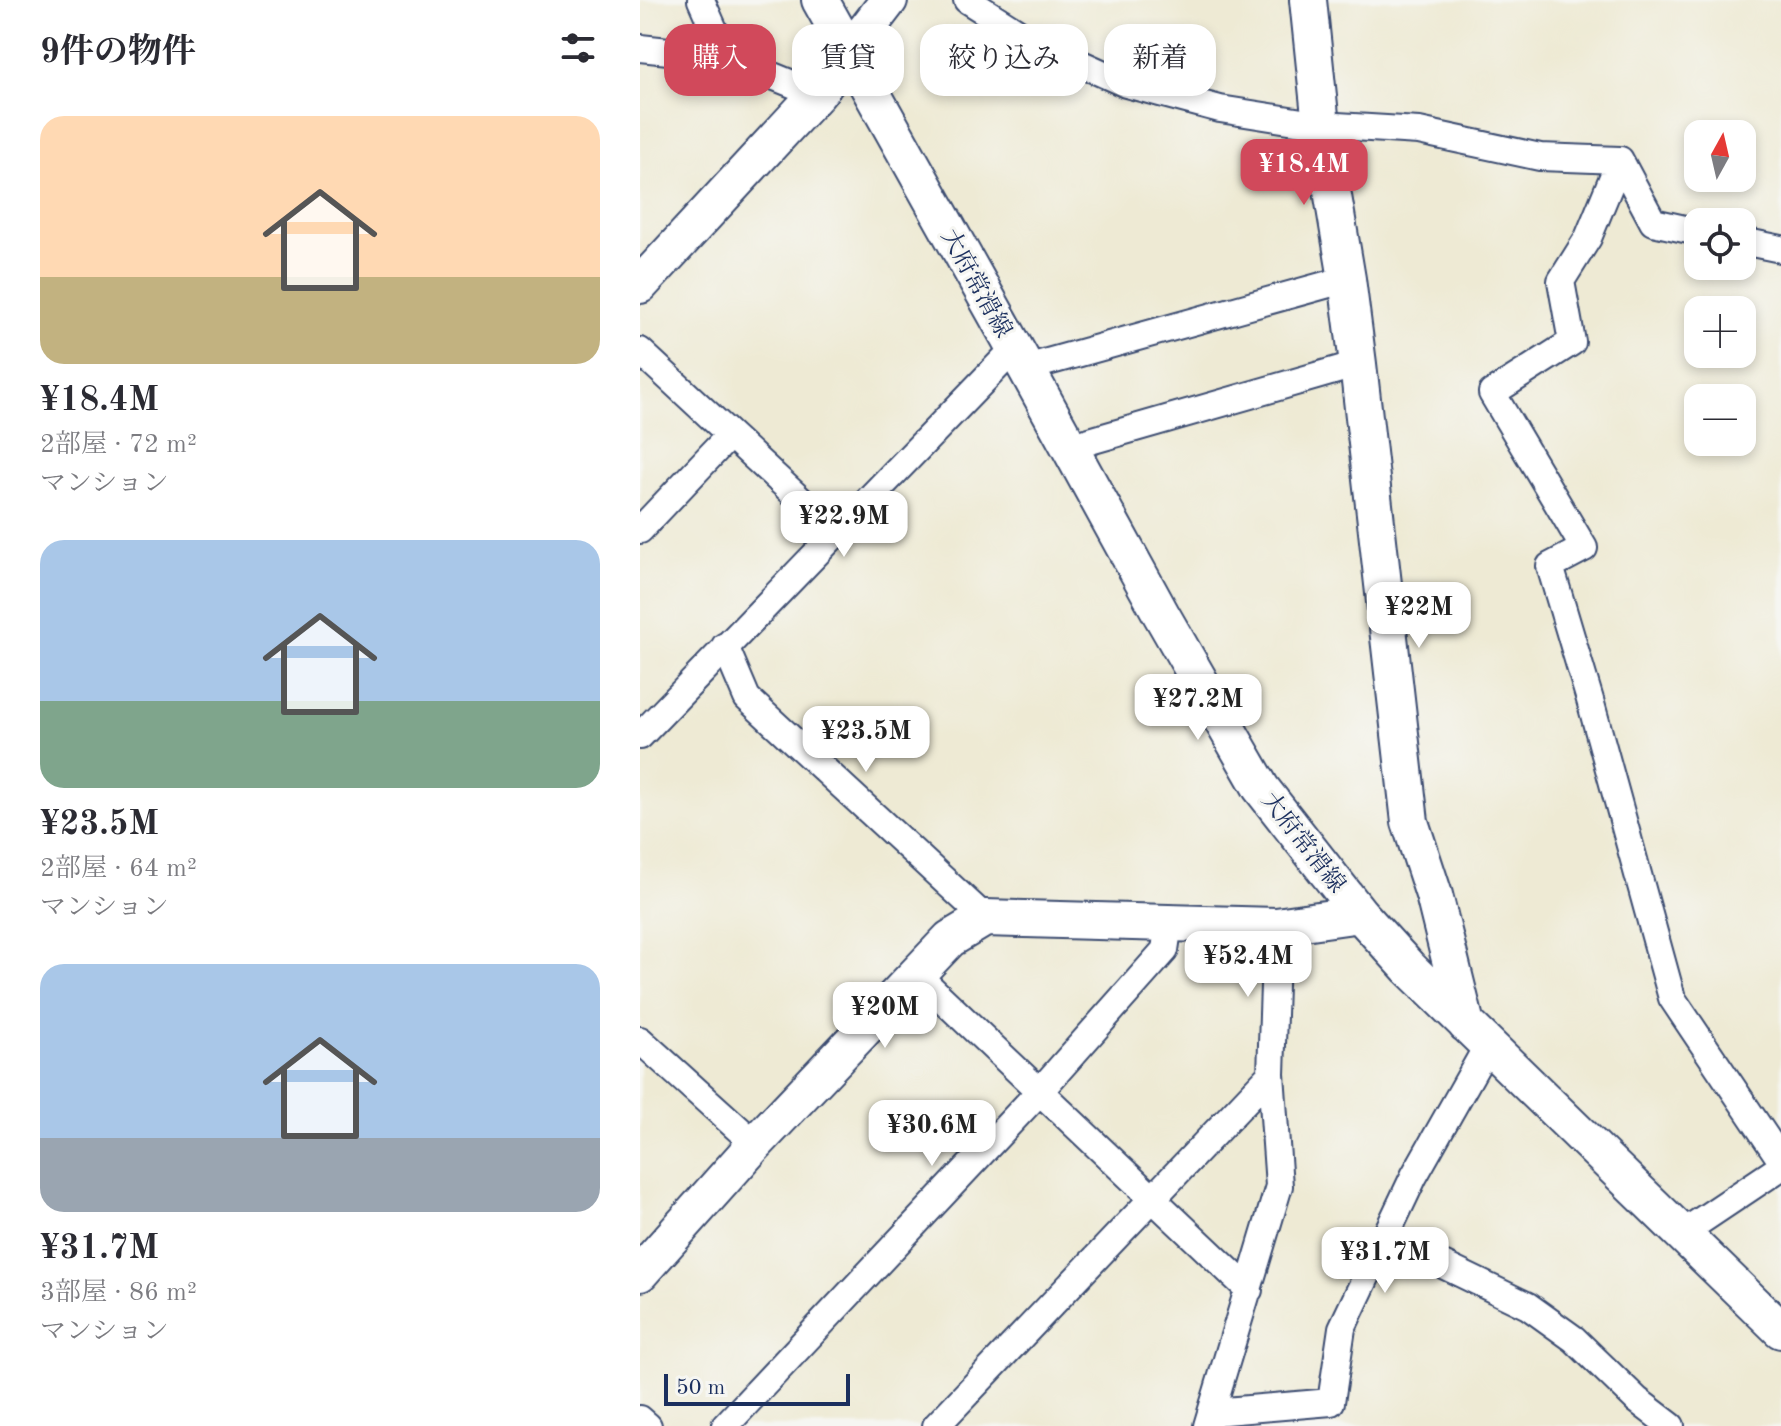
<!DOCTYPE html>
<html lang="ja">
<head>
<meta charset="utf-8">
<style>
	:root { --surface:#fff; --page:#f2f2f3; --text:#2b2b33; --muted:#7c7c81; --accent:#d1495b }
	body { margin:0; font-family:"Old Standard TT","Noto Serif JP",serif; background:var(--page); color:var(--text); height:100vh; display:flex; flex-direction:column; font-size:30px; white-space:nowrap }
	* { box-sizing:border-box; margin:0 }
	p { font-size:26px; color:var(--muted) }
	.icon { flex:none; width:44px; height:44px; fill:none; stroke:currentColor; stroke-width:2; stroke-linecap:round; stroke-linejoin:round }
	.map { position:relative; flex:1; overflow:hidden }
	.side { display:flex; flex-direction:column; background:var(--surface); width:640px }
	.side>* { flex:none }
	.banner { position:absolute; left:24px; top:24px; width:760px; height:72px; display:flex; gap:16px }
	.needle { width:52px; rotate:8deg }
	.buttons { position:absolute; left:1044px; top:120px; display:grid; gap:16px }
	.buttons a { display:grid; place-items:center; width:72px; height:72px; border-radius:16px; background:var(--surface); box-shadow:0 4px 12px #0003; font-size:40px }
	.scale { position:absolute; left:24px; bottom:20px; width:186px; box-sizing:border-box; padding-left:8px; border:4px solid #1b2f5e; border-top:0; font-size:22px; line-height:28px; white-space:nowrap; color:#1b2f5e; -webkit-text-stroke:6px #f6f6f2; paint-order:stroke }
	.price { position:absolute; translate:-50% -68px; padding:0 18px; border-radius:16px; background:#fff; color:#222; font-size:26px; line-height:52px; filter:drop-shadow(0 2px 4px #0008) }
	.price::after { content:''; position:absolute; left:50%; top:48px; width:24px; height:18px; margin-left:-12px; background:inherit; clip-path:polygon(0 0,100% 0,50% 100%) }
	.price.current { background:var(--accent); color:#fff }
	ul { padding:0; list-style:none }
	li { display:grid; align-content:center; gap:16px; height:424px; padding:0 40px }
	li span { display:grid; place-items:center; height:248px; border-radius:24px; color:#555 }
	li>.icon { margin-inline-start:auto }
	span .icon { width:144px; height:144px; fill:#fffc; stroke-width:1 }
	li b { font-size:34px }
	h2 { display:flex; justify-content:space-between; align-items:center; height:96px; padding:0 40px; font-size:34px }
	.pill { padding:0 28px; border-radius:24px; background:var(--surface); box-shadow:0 4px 12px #0003; font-size:28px; line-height:72px }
	.pill.current { background:var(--accent); color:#fff }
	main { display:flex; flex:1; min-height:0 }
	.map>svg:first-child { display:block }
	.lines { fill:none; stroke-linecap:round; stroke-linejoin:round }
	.street-casing { stroke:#3b4b70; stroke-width:30 }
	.secondary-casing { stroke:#3b4b70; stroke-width:40 }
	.street { stroke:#fff; stroke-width:26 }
	.secondary { stroke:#fff; stroke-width:36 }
	.labels { text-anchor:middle; stroke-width:6; stroke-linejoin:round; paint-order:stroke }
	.street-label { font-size:24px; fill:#1b2f5e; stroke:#f6f6f2 }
</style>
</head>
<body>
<main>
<section class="side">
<h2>9件の物件<svg class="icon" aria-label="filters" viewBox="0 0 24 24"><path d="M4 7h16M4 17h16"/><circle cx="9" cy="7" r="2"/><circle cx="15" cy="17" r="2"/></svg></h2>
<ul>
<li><span style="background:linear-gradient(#ffd9b3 65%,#c2b280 0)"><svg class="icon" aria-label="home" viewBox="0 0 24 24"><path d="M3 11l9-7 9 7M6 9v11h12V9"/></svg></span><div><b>¥18.4M</b><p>2部屋 · 72 m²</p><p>マンション</p></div></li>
<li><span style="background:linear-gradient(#a9c7e8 65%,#7fa58c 0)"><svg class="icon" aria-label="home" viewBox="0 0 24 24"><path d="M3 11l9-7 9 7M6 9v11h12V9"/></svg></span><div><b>¥23.5M</b><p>2部屋 · 64 m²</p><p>マンション</p></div></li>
<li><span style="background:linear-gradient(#a9c7e8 70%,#9aa5b1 0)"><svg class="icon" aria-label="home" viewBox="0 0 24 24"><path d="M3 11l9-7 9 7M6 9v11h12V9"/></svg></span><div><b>¥31.7M</b><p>3部屋 · 86 m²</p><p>マンション</p></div></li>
</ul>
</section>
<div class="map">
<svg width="1141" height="1426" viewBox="0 0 1141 1426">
	<rect width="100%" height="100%" fill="#f6f6f2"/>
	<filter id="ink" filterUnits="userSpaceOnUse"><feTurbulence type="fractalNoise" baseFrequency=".0125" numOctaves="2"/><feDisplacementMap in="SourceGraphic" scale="16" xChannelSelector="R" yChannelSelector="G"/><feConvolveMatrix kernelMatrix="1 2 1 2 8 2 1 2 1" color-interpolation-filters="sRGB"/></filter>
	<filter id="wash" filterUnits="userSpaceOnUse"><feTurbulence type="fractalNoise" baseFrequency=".006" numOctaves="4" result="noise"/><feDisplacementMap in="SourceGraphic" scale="32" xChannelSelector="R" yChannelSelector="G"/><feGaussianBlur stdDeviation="1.8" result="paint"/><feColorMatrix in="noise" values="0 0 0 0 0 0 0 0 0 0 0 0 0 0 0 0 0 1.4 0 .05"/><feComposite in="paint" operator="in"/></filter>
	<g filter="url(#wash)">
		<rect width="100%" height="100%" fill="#eeead4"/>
	</g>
	<g filter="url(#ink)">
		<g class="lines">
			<g class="street-casing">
				<path id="street" d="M61 0 86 57
					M327 0 395 43 486 84 580 109 681 125 779 131 900 157 980 160
					M0 48 86 57 177 94
					M980 160 948 238 921 281 932 342 852 393 944 548 910 566 950 700 1032 998 1141 1160
					M980 160 1013 222 1058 232
					M1102 241 1141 249
					M0 351 195 532
					M386 368 707 279
					M429 447 718 364
					M0 530 90 435
					M85 646 107 698 345 918
					M0 736 374 349
					M276 974 609 1290
					M0 1040 115 1144
					M1041 1234 1141 1167
					M745 1237 888 1306 934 1339 997 1400 1031 1426
					M573 1412 691 1402 702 1328 774 1176 848 1045
					M0 1419 8 1426
					M85 1426 399 1092 525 950 529 923
					M296 1426 631 1074
					M567 1426 639 1186 631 1074 636 926"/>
			</g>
			<g class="secondary-casing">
				<path id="secondary" d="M180 0 386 368 521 614 621 788 720 914 769 968 1141 1330
					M668 0 681 125 707 279 718 364 770 822 794 895 826 1024
					M0 285 177 94 249 0
					M0 1273 115 1144 310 939 345 918 636 926 720 914"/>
			</g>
			<use href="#street" class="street"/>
			<use href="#secondary" class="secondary"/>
		</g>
	</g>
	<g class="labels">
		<g class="street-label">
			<text transform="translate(337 283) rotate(61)" y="8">大府常滑線</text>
			<text transform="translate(664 842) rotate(52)" y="8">大府常滑線</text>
		</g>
	</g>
</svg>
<div class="buttons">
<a><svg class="needle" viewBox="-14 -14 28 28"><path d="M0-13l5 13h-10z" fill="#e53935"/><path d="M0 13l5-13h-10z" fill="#7c7c81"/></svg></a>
<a><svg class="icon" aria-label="locate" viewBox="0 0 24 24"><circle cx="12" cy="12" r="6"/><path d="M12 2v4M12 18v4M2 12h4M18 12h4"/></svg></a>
<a>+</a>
<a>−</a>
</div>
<div class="scale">50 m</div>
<b class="price current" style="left:664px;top:207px">¥18.4M</b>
<b class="price" style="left:204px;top:559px">¥22.9M</b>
<b class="price" style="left:779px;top:650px">¥22M</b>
<b class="price" style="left:558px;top:742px">¥27.2M</b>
<b class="price" style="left:226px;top:774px">¥23.5M</b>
<b class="price" style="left:608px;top:999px">¥52.4M</b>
<b class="price" style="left:245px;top:1050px">¥20M</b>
<b class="price" style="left:292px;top:1168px">¥30.6M</b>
<b class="price" style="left:745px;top:1295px">¥31.7M</b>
<div class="banner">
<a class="pill current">購入</a>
<a class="pill">賃貸</a>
<a class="pill">絞り込み</a>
<a class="pill">新着</a>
</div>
</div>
</main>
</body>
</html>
